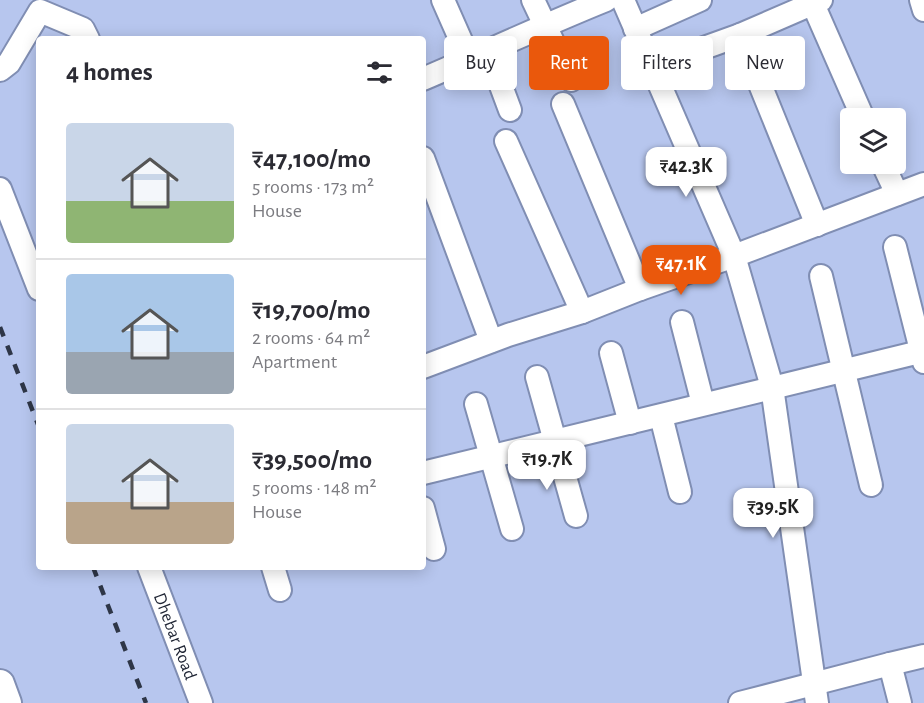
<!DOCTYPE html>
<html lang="en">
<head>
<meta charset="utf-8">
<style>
	:root { --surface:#fff; --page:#f2f2f3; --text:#2b2b33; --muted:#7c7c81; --line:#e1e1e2; --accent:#ea580c }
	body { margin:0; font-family:"Alegreya Sans",sans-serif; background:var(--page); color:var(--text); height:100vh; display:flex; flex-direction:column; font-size:22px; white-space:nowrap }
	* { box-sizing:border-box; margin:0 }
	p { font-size:20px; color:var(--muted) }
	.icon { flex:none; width:33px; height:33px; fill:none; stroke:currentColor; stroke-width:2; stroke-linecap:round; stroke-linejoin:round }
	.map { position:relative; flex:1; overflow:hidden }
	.panel { position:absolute; left:36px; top:36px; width:390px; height:534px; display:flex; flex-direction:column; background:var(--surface); border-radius:6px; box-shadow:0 3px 15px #0003 }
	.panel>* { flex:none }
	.guide { position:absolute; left:444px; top:36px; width:390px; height:54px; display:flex; gap:12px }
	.fabs { position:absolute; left:840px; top:108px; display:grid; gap:12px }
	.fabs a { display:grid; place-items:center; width:66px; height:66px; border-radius:6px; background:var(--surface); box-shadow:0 3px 15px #0003; font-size:30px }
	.price { position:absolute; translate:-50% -51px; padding:0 14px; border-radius:12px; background:#fff; color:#222; font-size:20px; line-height:39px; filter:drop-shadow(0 2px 3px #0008) }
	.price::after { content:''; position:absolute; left:50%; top:36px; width:18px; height:14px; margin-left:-9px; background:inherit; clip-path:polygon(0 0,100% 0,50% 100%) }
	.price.current { background:var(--accent); color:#fff }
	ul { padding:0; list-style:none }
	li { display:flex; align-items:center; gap:18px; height:150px; padding:0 30px }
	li+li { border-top:2px solid var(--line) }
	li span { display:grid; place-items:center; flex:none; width:168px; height:120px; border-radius:6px; color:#555 }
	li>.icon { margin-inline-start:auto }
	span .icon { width:72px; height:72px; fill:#fffc; stroke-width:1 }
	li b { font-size:26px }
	h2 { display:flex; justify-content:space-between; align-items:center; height:72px; padding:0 30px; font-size:26px }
	.chip { padding:0 21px; border-radius:6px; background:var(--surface); box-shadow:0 3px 15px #0003; font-size:21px; line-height:54px }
	.chip.current { background:var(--accent); color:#fff }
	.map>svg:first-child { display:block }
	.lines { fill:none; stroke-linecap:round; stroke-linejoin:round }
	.minor-casing { stroke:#808eb3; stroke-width:26 }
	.major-casing { stroke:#808eb3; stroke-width:32 }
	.minor { stroke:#fff; stroke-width:22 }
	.major { stroke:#fff; stroke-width:28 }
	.rail { stroke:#2e3647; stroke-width:4.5; stroke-dasharray:10 10; stroke-linecap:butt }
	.labels { text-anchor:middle; stroke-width:6; stroke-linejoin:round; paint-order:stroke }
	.street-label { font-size:18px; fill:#1d2332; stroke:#dfe7fc }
</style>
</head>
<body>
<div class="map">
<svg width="924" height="703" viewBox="0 0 924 703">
	<rect width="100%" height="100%" fill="#b7c6ee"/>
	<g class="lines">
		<g class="minor-casing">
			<g id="minor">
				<path d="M443 0 469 59"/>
				<path d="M533 0 571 80"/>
				<path d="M623 0 734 256 772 387 817 703"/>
				<path d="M921 0 924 10"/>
				<path d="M813 4 863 118"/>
				<path d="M635 29 700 0"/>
				<path d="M740 35 817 225"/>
				<path d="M488 51 510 110"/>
				<path d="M651 67 740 35 821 0"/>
				<path d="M0 70 9 63 40 11 83 29 88 39"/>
				<path d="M423 79C484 53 544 25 606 0"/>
				<path d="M563 104 640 289"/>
				<path d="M506 141 582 312"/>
				<path d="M423 158 491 341"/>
				<path d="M883 164 897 194"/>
				<path d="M0 189 39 289"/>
				<path d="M895 247 924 362"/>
				<path d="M821 276 871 485"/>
				<path d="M682 322 703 404"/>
				<path d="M611 353 630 423"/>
				<path d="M423 367 508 335 582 312 640 289 734 256 924 184"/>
				<path d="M537 377 576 516"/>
				<path d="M476 404 512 529"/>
				<path d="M661 416 680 492"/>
				<path d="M423 473 924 351"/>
				<path d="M423 508 434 549"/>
				<path id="s1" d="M149 567 201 703"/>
				<path d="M273 567 280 590"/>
				<path d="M890 664 900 703"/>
				<path d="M740 703 890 664 924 656"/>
			</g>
		</g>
		<g class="major-casing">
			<path id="major" d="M0 684 7 703"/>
		</g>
		<use href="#minor" class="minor"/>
		<use href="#major" class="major"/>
		<path class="rail" d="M0 327 39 427
			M93 567 146 703"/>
	</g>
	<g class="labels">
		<g class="street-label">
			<text dy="6" stroke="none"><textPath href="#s1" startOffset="74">Dhebar Road</textPath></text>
		</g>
	</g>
</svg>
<div class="fabs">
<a><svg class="icon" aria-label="layers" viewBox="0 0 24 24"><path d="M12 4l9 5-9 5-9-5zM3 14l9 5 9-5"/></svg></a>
</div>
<b class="price" style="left:686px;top:198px">₹42.3K</b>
<b class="price current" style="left:681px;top:296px">₹47.1K</b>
<b class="price" style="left:547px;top:491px">₹19.7K</b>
<b class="price" style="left:773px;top:539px">₹39.5K</b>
<div class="guide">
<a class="chip">Buy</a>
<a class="chip current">Rent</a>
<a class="chip">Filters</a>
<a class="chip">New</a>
</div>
<section class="panel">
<h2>4 homes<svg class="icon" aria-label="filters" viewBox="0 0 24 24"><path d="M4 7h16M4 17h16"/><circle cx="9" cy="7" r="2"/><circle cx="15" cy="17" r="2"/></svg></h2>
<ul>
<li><span style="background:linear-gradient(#c9d6e8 65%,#8fb573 0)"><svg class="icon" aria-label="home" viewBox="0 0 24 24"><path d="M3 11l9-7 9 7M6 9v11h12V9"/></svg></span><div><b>₹47,100/mo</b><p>5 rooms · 173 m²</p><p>House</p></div></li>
<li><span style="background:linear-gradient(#a9c7e8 65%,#9aa5b1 0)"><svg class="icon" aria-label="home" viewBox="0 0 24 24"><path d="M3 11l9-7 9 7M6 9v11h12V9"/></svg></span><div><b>₹19,700/mo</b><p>2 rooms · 64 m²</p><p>Apartment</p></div></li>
<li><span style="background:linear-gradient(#c9d6e8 65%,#b9a48a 0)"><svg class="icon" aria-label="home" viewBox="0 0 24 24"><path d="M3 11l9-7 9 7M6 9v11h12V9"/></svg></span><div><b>₹39,500/mo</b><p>5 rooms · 148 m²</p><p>House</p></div></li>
</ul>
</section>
</div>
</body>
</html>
